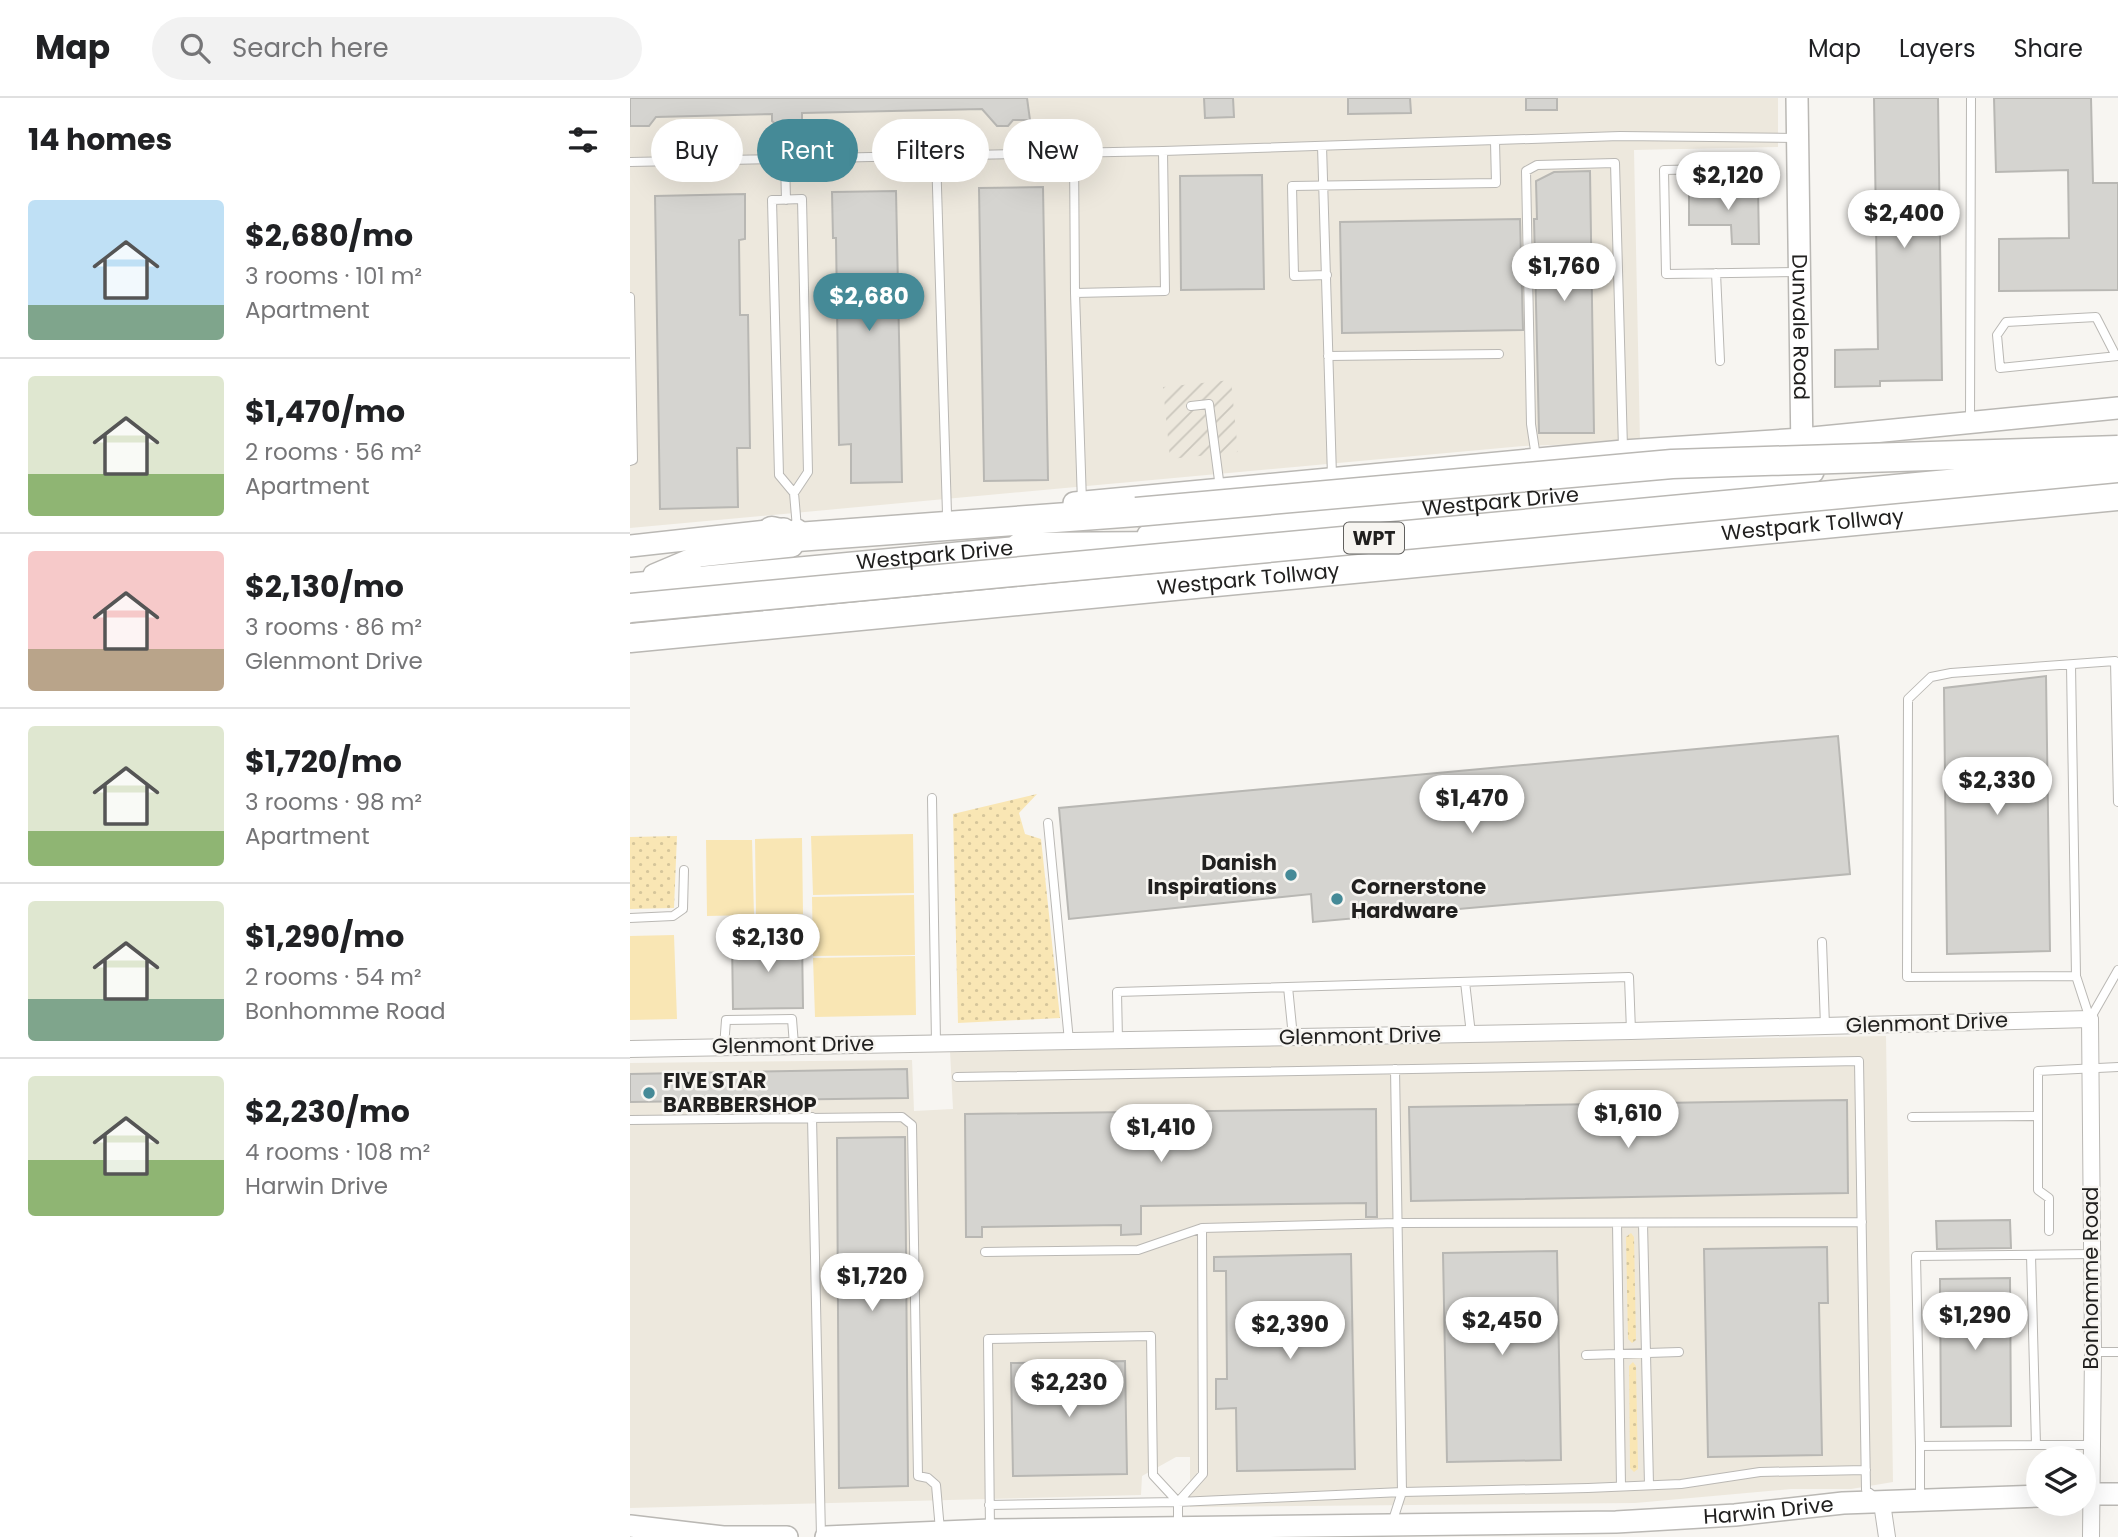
<!DOCTYPE html>
<html lang="en">
<head>
<meta charset="utf-8">
<style>
	:root { --surface:#fff; --page:#f2f2f2; --text:#202124; --muted:#757577; --line:#e0e0e0; --accent:#458a97 }
	body { margin:0; font-family:Poppins,sans-serif; background:var(--page); color:var(--text); height:100vh; display:flex; flex-direction:column; font-size:26px; white-space:nowrap }
	* { box-sizing:border-box; margin:0 }
	p { font-size:23px; color:var(--muted) }
	.icon { flex:none; width:38px; height:38px; fill:none; stroke:currentColor; stroke-width:2; stroke-linecap:round; stroke-linejoin:round }
	.map { position:relative; flex:1; overflow:hidden }
	.panel { display:flex; flex-direction:column; background:var(--surface); width:630px }
	.panel>* { flex:none }
	.top-card { position:absolute; left:21px; top:21px; width:665px; height:63px; display:flex; gap:14px }
	.controls { position:absolute; left:1396px; top:1348px; display:grid; gap:14px }
	.controls a { display:grid; place-items:center; width:70px; height:70px; border-radius:50%; background:var(--surface); box-shadow:0 7px 28px #0002; font-size:35px }
	.price { position:absolute; translate:-50% -60px; padding:0 16px; border-radius:24px; background:#fff; color:#222; font-size:23px; line-height:46px; filter:drop-shadow(0 2px 4px #0008) }
	.price::after { content:''; position:absolute; left:50%; top:42px; width:21px; height:16px; margin-left:-10px; background:inherit; clip-path:polygon(0 0,100% 0,50% 100%) }
	.price.on { background:var(--accent); color:#fff }
	ul { padding:0; list-style:none }
	li { display:flex; align-items:center; gap:21px; height:175px; padding:0 28px }
	li+li { border-top:2px solid var(--line) }
	li span { display:grid; place-items:center; flex:none; width:196px; height:140px; border-radius:7px; color:#555 }
	li>.icon { margin-inline-start:auto }
	span .icon { width:84px; height:84px; fill:#fffc; stroke-width:1 }
	li b { font-size:30px }
	h2 { display:flex; justify-content:space-between; align-items:center; height:84px; padding:0 28px; font-size:30px }
	.chip { padding:0 24px; border-radius:32px; background:var(--surface); box-shadow:0 7px 28px #0002; font-size:24px; line-height:63px }
	.chip.on { background:var(--accent); color:#fff }
	header { display:flex; align-items:center; gap:42px; box-sizing:border-box; height:98px; padding:0 35px; background:var(--surface); border-bottom:2px solid var(--line) }
	header strong { font-size:33px }
	nav { display:flex; gap:38px; margin-inline-start:auto; font-size:24px }
	.search { width:490px; height:63px; background:var(--page); display:flex; align-items:center; gap:18px; box-sizing:border-box; padding:0 24px; border-radius:38px; color:var(--muted); font-size:26px }
	main { display:flex; flex:1; min-height:0 }
	.map>svg:first-child { display:block }
	.built { fill:#ede8dd }
	.industrial { fill:url(#industrial-furrows) }
	.grass { fill:url(#grass-dots) }
	.green { fill:#f9e6b4 }
	.building { fill:#d5d4d0; stroke:#b8b7b3; stroke-width:2 }
	.lines { fill:none; stroke-linecap:round; stroke-linejoin:round }
	.lane-casing { stroke:#bab8b4; stroke-width:10 }
	.street-casing { stroke:#bab8b4; stroke-width:18 }
	.secondary-casing { stroke:#bab8b4; stroke-width:24 }
	.highway-casing { stroke:#bab8b4; stroke-width:31 }
	.lane { stroke:#fff; stroke-width:8 }
	.street { stroke:#fff; stroke-width:16 }
	.secondary { stroke:#fff; stroke-width:21 }
	.highway { stroke:#fff; stroke-width:28 }
	.highway-bridge-casing { stroke:#bab8b4; stroke-width:31; stroke-linecap:butt }
	.highway-bridge { stroke:#fff; stroke-width:28 }
	.poi-dot { fill:#458a97; stroke:#f7f5f1; stroke-width:2.5 }
	.labels { text-anchor:middle; stroke-width:5; stroke-linejoin:round; paint-order:stroke }
	.shield { fill:#f7f5f1; stroke:#61605e; stroke-width:2 }
	.shield-label { font-size:19px; font-weight:bold; fill:#21201f }
	.street-label { font-size:21px; fill:#21201f; stroke:#f7f5f1 }
	.poi-label { font-size:21px; font-weight:bold; fill:#21201f; stroke:#f7f5f1; text-anchor:start }
</style>
</head>
<body>
<header>
<strong>Map</strong>
<div class="search"><svg class="icon" aria-label="search" viewBox="0 0 24 24"><circle cx="10" cy="10" r="6"/><path d="M15 15l6 6"/></svg>Search here</div>
<nav><a>Map</a><a>Layers</a><a>Share</a></nav>
</header>
<main>
<section class="panel">
<h2>14 homes<svg class="icon" aria-label="filters" viewBox="0 0 24 24"><path d="M4 7h16M4 17h16"/><circle cx="9" cy="7" r="2"/><circle cx="15" cy="17" r="2"/></svg></h2>
<ul>
<li><span style="background:linear-gradient(#bfe0f5 75%,#7fa58c 0)"><svg class="icon" aria-label="home" viewBox="0 0 24 24"><path d="M3 11l9-7 9 7M6 9v11h12V9"/></svg></span><div><b>$2,680/mo</b><p>3 rooms · 101 m²</p><p>Apartment</p></div></li>
<li><span style="background:linear-gradient(#dfe7d0 70%,#8fb573 0)"><svg class="icon" aria-label="home" viewBox="0 0 24 24"><path d="M3 11l9-7 9 7M6 9v11h12V9"/></svg></span><div><b>$1,470/mo</b><p>2 rooms · 56 m²</p><p>Apartment</p></div></li>
<li><span style="background:linear-gradient(#f6c9c9 70%,#b9a48a 0)"><svg class="icon" aria-label="home" viewBox="0 0 24 24"><path d="M3 11l9-7 9 7M6 9v11h12V9"/></svg></span><div><b>$2,130/mo</b><p>3 rooms · 86 m²</p><p>Glenmont Drive</p></div></li>
<li><span style="background:linear-gradient(#dfe7d0 75%,#8fb573 0)"><svg class="icon" aria-label="home" viewBox="0 0 24 24"><path d="M3 11l9-7 9 7M6 9v11h12V9"/></svg></span><div><b>$1,720/mo</b><p>3 rooms · 98 m²</p><p>Apartment</p></div></li>
<li><span style="background:linear-gradient(#dfe7d0 70%,#7fa58c 0)"><svg class="icon" aria-label="home" viewBox="0 0 24 24"><path d="M3 11l9-7 9 7M6 9v11h12V9"/></svg></span><div><b>$1,290/mo</b><p>2 rooms · 54 m²</p><p>Bonhomme Road</p></div></li>
<li><span style="background:linear-gradient(#dfe7d0 60%,#8fb573 0)"><svg class="icon" aria-label="home" viewBox="0 0 24 24"><path d="M3 11l9-7 9 7M6 9v11h12V9"/></svg></span><div><b>$2,230/mo</b><p>4 rooms · 108 m²</p><p>Harwin Drive</p></div></li>
</ul>
</section>
<div class="map">
<svg width="1488" height="1439" viewBox="0 0 1488 1439">
	<defs>
		<pattern id="industrial-furrows" width="10" height="10" patternUnits="userSpaceOnUse" patternTransform="scale(1.75)"><rect width="10" height="10" fill="#ede8dd"/><path d="M-1 1l2-2M0 10L10 0M9 11l2-2" fill="none" stroke="#cbc7bd"/></pattern>
		<pattern id="grass-dots" width="8" height="8" patternUnits="userSpaceOnUse" patternTransform="scale(1.75)"><rect width="8" height="8" fill="#f9e6b4"/><path d="M2 2h.1M6 6h.1" fill="none" stroke="#d5c59a" stroke-width="1.8" stroke-linecap="round"/></pattern>
	</defs>
	<rect width="100%" height="100%" fill="#f7f5f1"/>
	<path class="built" d="M0 0H1148V49L1004 52 1010 344 893 348 0 430Z
		M1256 938 1263 1384 1221 1391H1161L1005 1405 560 1409V1359H546L512 1378 511 1397 0 1410V965L282 962 284 1013 323 1011 320 953Z"/>
	<path class="industrial" d="M601 282 608 354 540 361 533 289Z"/>
	<path class="grass" d="M407 696 389 715 395 736 411 741 430 920 328 925 323 716Z
		M47 738 44 810 0 811V739Z
		M1001 1135 1004 1139 1006 1242 1002 1245 998 1241 996 1139Z
		M1003 1264 1006 1268 1008 1371 1004 1374 1000 1370 999 1268Z"/>
	<path class="green" d="M283 736 284 795 183 797 181 738Z
		M172 740 173 816 126 817 125 741Z
		M122 742 124 817 77 818 76 742Z
		M284 797 285 857 183 858 182 799Z
		M44 837 47 921 0 922V838Z
		M285 858 286 917 185 919 183 860Z"/>
	<path class="building" d="M0 0H397L400 22H383L378 28H367L352 11 172 15V28L149 29 142 23V16L26 19 19 28H0Z
		M574 0H603L604 19 575 20Z
		M718 0H780L781 15 718 16Z
		M896 0H927V12H896Z
		M1244 0H1308L1312 282 1250 283V288L1205 289V252L1248 251Z
		M1364 0H1461L1463 85H1488V192L1369 193V141L1439 140 1438 72 1366 74Z
		M960 73 964 335H909L904 121H907L906 83 924 74Z
		M632 77 634 191 551 192 550 78Z
		M413 89 418 382 354 383 349 90Z
		M1128 90 1129 146H1102L1101 127H1059V92Z
		M266 93 272 384 221 385V346L209 347 206 140H203L202 94Z
		M115 96V141L109 142 110 217H118L120 350H107L108 409 30 411 25 98Z
		M890 121 893 232 712 235 710 124Z
		M1416 578 1420 853 1317 856 1314 590Z
		M1208 638 1220 776 683 824 681 796 439 821 429 710Z
		M172 841 173 910 103 911 102 842Z
		M277 971 278 1000 0 1004V976Z
		M1217 1002 1218 1095 781 1103 779 1009Z
		M746 1011 747 1119H736V1105L511 1108V1136L491 1137V1127L352 1129V1139H336L335 1016Z
		M275 1039 278 1388 209 1390 207 1040Z
		M1380 1122 1381 1150 1307 1151 1306 1123Z
		M1197 1149 1198 1205H1189L1192 1357 1078 1359 1074 1151Z
		M927 1153 931 1362 817 1364 813 1155Z
		M721 1156 725 1371 607 1373 606 1310 586 1311V1281H597L596 1173H584V1159Z
		M1380 1180 1381 1328 1311 1329 1310 1181Z
		M495 1263 497 1376 383 1378 381 1265Z"/>
	<g class="lines">
		<g class="lane-casing">
			<path id="lane" d="M692 48 702 378
				M444 53 445 195 452 404
				M306 57 317 416
				M155 62 156 102
				M0 64 533 53 990 38 1165 40
				M1133 70 1034 72 1036 176 1168 174
				M172 101 178 374 164 395 149 377 142 102Z
				M1086 175 1090 263
				M697 177 664 178 662 88 866 85 865 44
				M445 195 535 193 533 53
				M0 199 3 362 0 363
				M698 258 869 256
				M1486 258 1466 219 1376 224 1367 237 1370 270 1488 258
				M561 308 579 306 590 390
				M1340 322 1341 0
				M906 359 901 326 896 73 907 67 985 65 993 350
				M164 395 167 430
				M1441 567 1446 878 1460 921
				M302 700 306 945
				M418 725 439 943
				M0 820 43 818 53 811 54 772
				M1192 844 1195 928
				M1446 878 1277 879 1278 601 1301 579 1321 575 1485 563 1488 704
				M835 884 841 936
				M658 889 663 939
				M1460 921 1488 872
				M488 942 487 894 999 879 1001 933
				M94 949 96 922 162 921 164 947
				M327 979 1229 963 1236 1392 1246 1400
				M182 1019 191 1439
				M1282 1019 1408 1018
				M0 1022 272 1019 282 1027 288 1378 298 1380 306 1387 310 1432
				M987 1125 991 1388
				M1013 1125 1019 1387
				M1419 1133V1100L1408 1092V973L1488 969
				M355 1154 508 1152 572 1130 767 1125 1232 1124
				M1401 1157 1406 1347 1290 1348 1286 1158 1461 1156
				M1463 1254H1488
				M956 1257 1049 1254
				M1406 1347H1462
				M1290 1348V1400
				M548 1404 573 1376 572 1130
				M359 1407 548 1404 772 1394 958 1390 1051 1386 1130 1374 1236 1372
				M762 1425 772 1394 765 971
				M360 1432 358 1241 521 1238 523 1377 548 1404V1429"/>
		</g>
		<g class="street-casing">
			<path id="street" d="M0 951 1001 933 1460 921 1463 1254 1461 1439
				M1252 1405 1257 1439"/>
		</g>
		<g class="secondary-casing">
			<g id="secondary">
				<path id="s1" d="M1167 0 1172 355"/>
				<path d="M444 405 993 353 1172 341 1488 310"/>
				<path id="s2" d="M518 437 1183 374"/>
				<path d="M0 448 154 431"/>
				<path d="M24 477 69 458 162 448 167 439V432"/>
				<path id="s3" d="M0 486 402 448"/>
				<path d="M1454 1396H1488"/>
				<path d="M0 1428 93 1439H157"/>
				<path id="s4" d="M196 1439 360 1432 986 1424 1105 1417 1213 1405 1409 1398"/>
			</g>
		</g>
		<g class="highway-casing">
			<g id="highway">
				<path d="M142 433 167 439 506 414"/>
				<path d="M390 449 544 448"/>
				<path id="s5" d="M0 540C496 494 992 444 1488 398"/>
			</g>
		</g>
		<use href="#lane" class="lane"/>
		<use href="#street" class="street"/>
		<use href="#secondary" class="secondary"/>
		<use href="#highway" class="highway"/>
		<g class="highway-bridge-casing">
			<path id="highway-bridge" d="M506 414 1042 366 1488 352
				M0 510 1488 370"/>
		</g>
		<use href="#highway-bridge" class="highway-bridge"/>
	</g>
	<g class="poi-dot">
		<circle cx="661" cy="777" r="7"/>
		<circle cx="707" cy="801" r="7"/>
		<circle cx="19" cy="995" r="7"/>
	</g>
	<g class="labels">
		<rect class="shield" x="714" y="424.5" width="60" height="31" rx="5"/>
		<g class="shield-label">
			<text x="744" y="447">WPT</text>
		</g>
		<g class="street-label">
			<text dy="7" stroke="none"><textPath href="#s1" startOffset="229">Dunvale Road</textPath></text>
			<text dy="7" stroke="none"><textPath href="#s2" startOffset="354">Westpark Drive</textPath></text>
			<text dy="7" stroke="none"><textPath href="#s5" startOffset="1188">Westpark Tollway</textPath></text>
			<text dy="7" stroke="none"><textPath href="#s3" startOffset="306">Westpark Drive</textPath></text>
			<text dy="7" stroke="none"><textPath href="#s5" startOffset="621">Westpark Tollway</textPath></text>
			<text transform="translate(1297 925) rotate(-2)" y="7">Glenmont Drive</text>
			<text transform="translate(730 938) rotate(-1)" y="7">Glenmont Drive</text>
			<text transform="translate(163 947) rotate(-1)" y="7">Glenmont Drive</text>
			<text transform="translate(1461 1180) rotate(-90)" y="7">Bonhomme Road</text>
			<text dy="7" stroke="none"><textPath href="#s4" startOffset="943">Harwin Drive</textPath></text>
		</g>
		<g class="poi-label">
			<text x="647" y="772" text-anchor="end">Danish<tspan x="647" dy="24">Inspirations</tspan></text>
			<text x="721" y="796">Cornerstone<tspan x="721" dy="24">Hardware</tspan></text>
			<text x="33" y="990">FIVE STAR<tspan x="33" dy="24">BARBBERSHOP</tspan></text>
		</g>
	</g>
</svg>
<div class="controls">
<a><svg class="icon" aria-label="layers" viewBox="0 0 24 24"><path d="M12 4l9 5-9 5-9-5zM3 14l9 5 9-5"/></svg></a>
</div>
<b class="price" style="left:1098px;top:114px">$2,120</b>
<b class="price" style="left:1274px;top:152px">$2,400</b>
<b class="price" style="left:934px;top:205px">$1,760</b>
<b class="price on" style="left:239px;top:235px">$2,680</b>
<b class="price" style="left:1367px;top:719px">$2,330</b>
<b class="price" style="left:842px;top:737px">$1,470</b>
<b class="price" style="left:138px;top:876px">$2,130</b>
<b class="price" style="left:998px;top:1052px">$1,610</b>
<b class="price" style="left:531px;top:1066px">$1,410</b>
<b class="price" style="left:242px;top:1215px">$1,720</b>
<b class="price" style="left:1345px;top:1254px">$1,290</b>
<b class="price" style="left:872px;top:1259px">$2,450</b>
<b class="price" style="left:660px;top:1263px">$2,390</b>
<b class="price" style="left:439px;top:1321px">$2,230</b>
<div class="top-card">
<a class="chip">Buy</a>
<a class="chip on">Rent</a>
<a class="chip">Filters</a>
<a class="chip">New</a>
</div>
</div>
</main>
</body>
</html>
